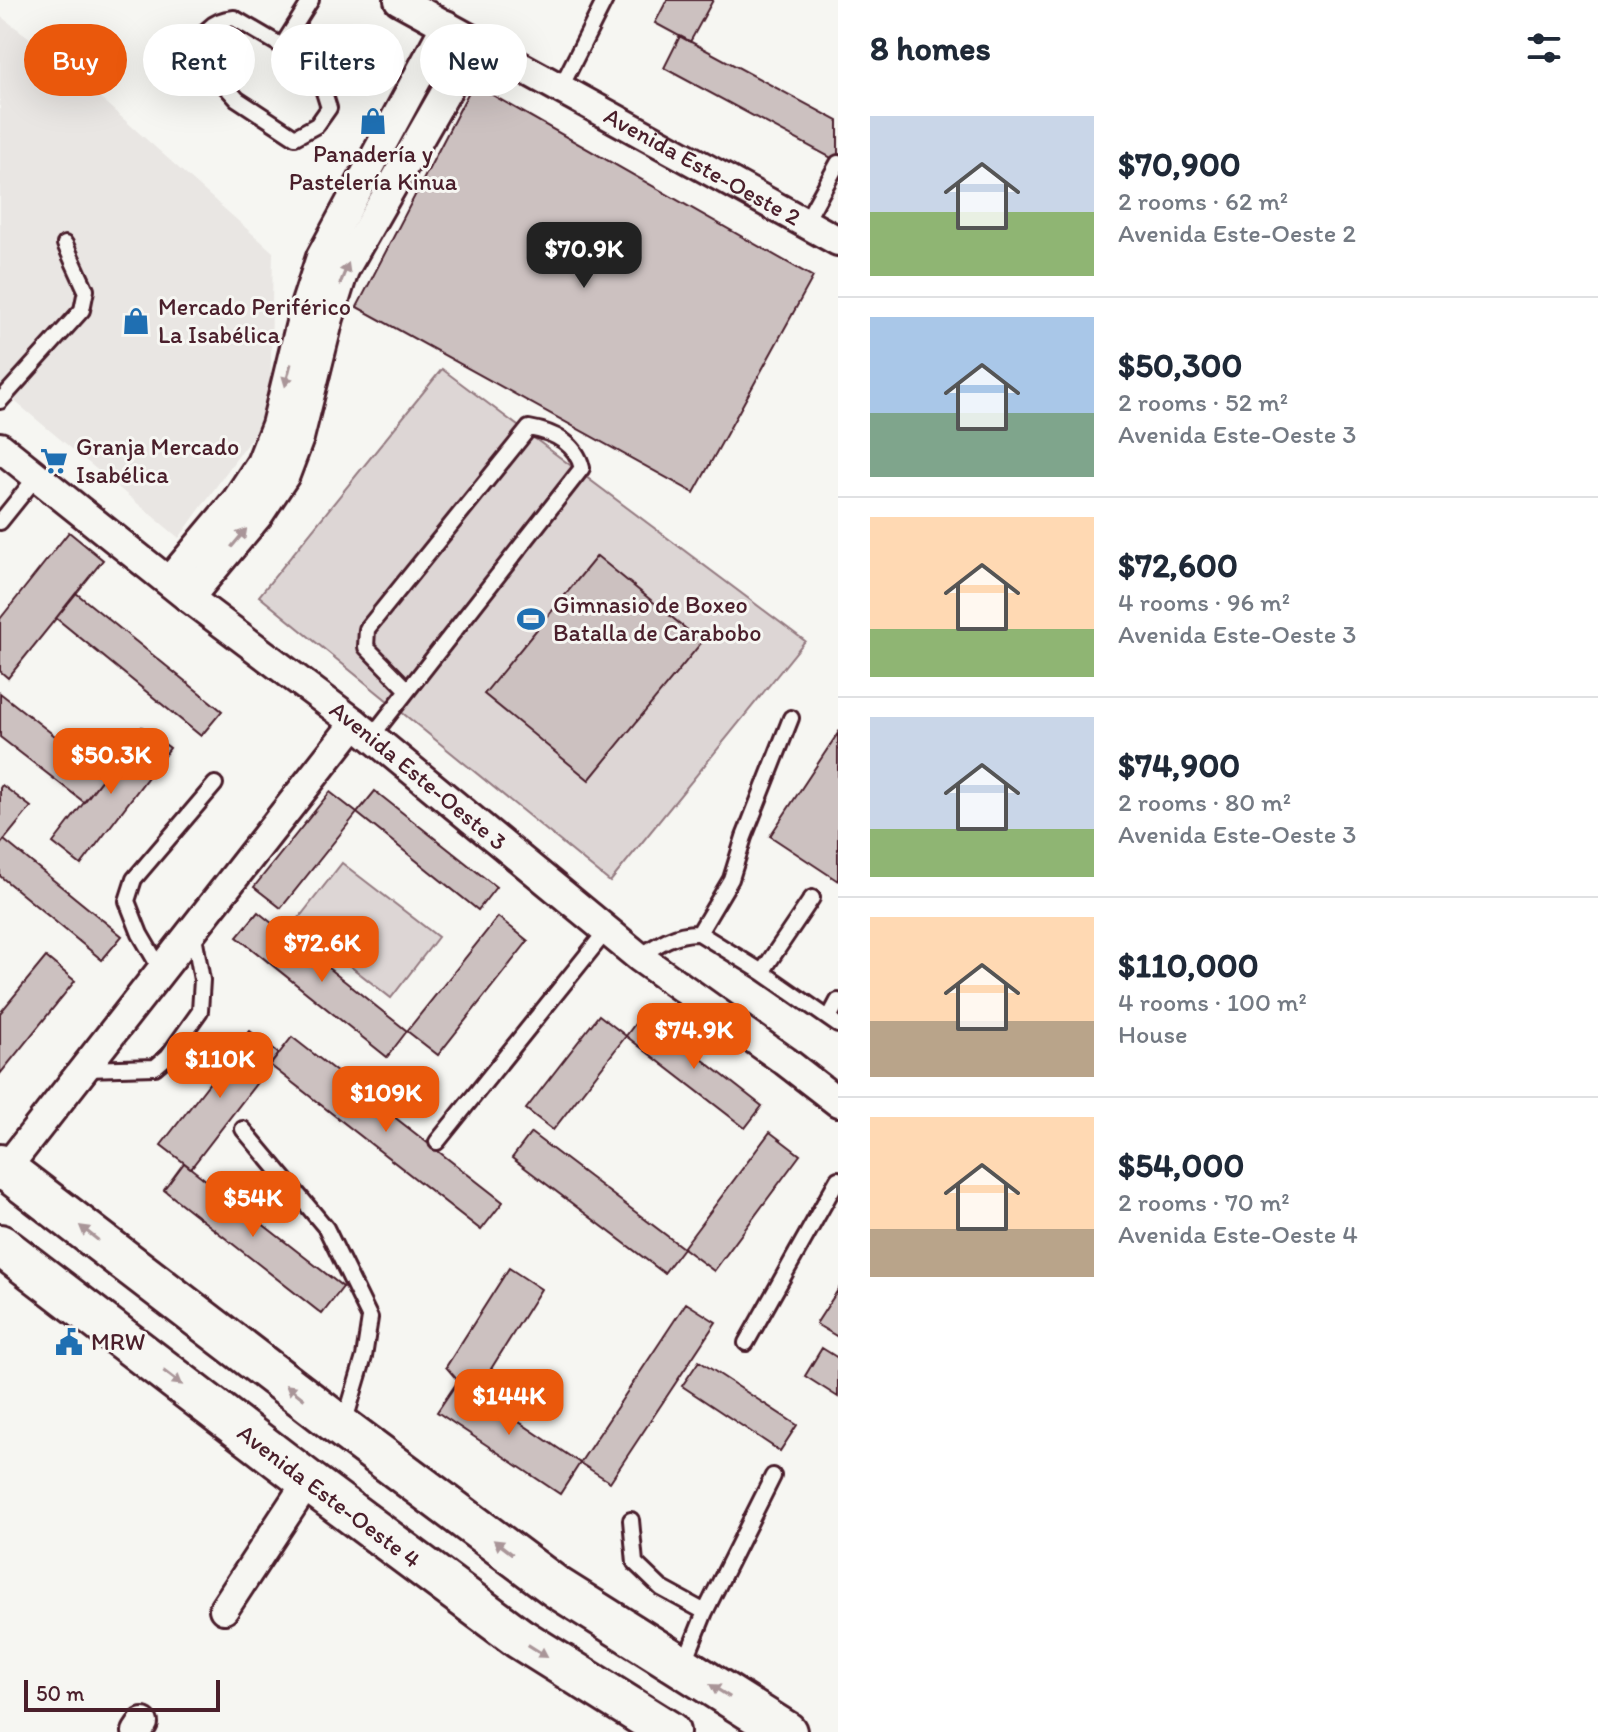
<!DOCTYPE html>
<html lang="en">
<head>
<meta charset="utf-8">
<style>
	:root { --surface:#fff; --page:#f6f6f7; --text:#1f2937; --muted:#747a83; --line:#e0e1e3; --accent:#ea580c }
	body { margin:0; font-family:Itim,sans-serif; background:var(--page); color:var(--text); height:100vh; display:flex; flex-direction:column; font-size:30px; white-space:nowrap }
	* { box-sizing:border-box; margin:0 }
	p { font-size:26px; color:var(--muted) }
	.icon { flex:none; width:44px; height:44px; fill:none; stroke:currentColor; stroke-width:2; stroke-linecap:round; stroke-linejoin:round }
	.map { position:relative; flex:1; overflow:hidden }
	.panel { display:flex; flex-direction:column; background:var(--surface); width:760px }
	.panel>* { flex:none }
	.banner { position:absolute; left:24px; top:24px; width:694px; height:72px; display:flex; gap:16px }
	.scale { position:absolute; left:24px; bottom:20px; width:196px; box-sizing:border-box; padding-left:8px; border:4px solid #4a1f2b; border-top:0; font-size:22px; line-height:28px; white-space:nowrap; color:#4a1f2b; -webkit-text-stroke:6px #f6f6f2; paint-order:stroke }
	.price { position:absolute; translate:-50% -68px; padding:0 18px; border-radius:16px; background:var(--accent); color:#fff; font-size:26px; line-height:52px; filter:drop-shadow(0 2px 4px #0008) }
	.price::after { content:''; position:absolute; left:50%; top:48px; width:24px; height:18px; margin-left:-12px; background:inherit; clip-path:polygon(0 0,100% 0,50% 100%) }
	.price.on { background:#222; color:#fff }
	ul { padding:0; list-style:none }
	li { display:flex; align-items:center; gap:24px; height:200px; padding:0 32px }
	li+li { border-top:2px solid var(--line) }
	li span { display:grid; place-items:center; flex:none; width:224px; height:160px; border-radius:0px; color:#555 }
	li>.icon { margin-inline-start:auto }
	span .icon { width:96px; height:96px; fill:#fffc; stroke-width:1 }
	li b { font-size:34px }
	h2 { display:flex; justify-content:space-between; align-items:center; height:96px; padding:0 32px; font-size:34px }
	.pill { padding:0 28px; border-radius:36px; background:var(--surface); box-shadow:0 8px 32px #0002; font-size:28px; line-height:72px }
	.pill.on { background:var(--accent); color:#fff }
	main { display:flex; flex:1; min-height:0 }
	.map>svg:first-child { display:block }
	.built { fill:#e9e6e3 }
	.green { fill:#ddd6d5; stroke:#947a80; stroke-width:2 }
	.building { fill:#ccc1c0; stroke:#4a1f2b; stroke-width:2 }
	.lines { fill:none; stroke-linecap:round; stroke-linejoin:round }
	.lane-casing { stroke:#4a1f2b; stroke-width:20 }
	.street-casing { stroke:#4a1f2b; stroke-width:34 }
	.secondary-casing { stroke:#4a1f2b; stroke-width:46 }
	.lane { stroke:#f6f6f2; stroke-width:14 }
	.street { stroke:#f6f6f2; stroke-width:28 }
	.secondary { stroke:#f6f6f2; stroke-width:40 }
	.oneway { fill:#a99598 }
	.labels { text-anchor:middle; stroke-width:6; stroke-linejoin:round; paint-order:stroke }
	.poi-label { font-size:24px; fill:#4a1f2b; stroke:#f6f6f2; text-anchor:start }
	.street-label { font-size:24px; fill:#4a1f2b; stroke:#f6f6f2 }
</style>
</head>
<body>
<main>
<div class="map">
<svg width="838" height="1732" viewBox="0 0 838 1732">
	<rect width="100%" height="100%" fill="#f6f6f2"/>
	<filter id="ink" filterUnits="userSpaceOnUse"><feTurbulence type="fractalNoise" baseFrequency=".0125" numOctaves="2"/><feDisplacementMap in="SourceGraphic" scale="16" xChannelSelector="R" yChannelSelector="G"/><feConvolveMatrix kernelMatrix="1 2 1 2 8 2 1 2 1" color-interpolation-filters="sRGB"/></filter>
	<g filter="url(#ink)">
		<path class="built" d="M0 16 46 50 273 252 270 412 179 538 0 389Z"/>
		<path class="green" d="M442 369 805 641 610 882 259 596Z
			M342 863 438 937 391 998 295 923Z"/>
		<path class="building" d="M667 0H713L690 42 655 23Z
			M680 36 838 121V155L835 160 664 68Z
			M473 84 813 277 694 493 357 307Z
			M69 532 103 560 8 678 0 671V619Z
			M597 556 702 642 589 780 484 694Z
			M76 593 222 711 201 736 56 618Z
			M0 693 105 775 84 802 0 737Z
			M142 727 170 748 81 865 53 843Z
			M838 733V881L770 836Z
			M2 785 31 807 0 845V788Z
			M375 791 496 887 478 910 357 813Z
			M330 792 357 813 281 908 254 887Z
			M4 840 122 936 102 960 0 876V845Z
			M258 912 407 1031 387 1057 237 937Z
			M498 917 528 941 438 1055 407 1031Z
			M46 957 75 981 0 1074V1013Z
			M643 1013 762 1106 745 1128 626 1036Z
			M599 1015 626 1036 553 1130 526 1109Z
			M250 1031 279 1054 191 1168 161 1145Z
			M292 1037 503 1202 481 1230 270 1065Z
			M770 1132 800 1155 714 1271 683 1248Z
			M531 1133 683 1248 664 1273 512 1158Z
			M184 1163 343 1287 322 1314 164 1190Z
			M509 1268 541 1289 479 1388 458 1381 446 1367Z
			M838 1290V1337L816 1324Z
			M686 1303 716 1322 610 1482 580 1463Z
			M822 1348 838 1358V1397L805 1376Z
			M699 1361 797 1425 780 1451 682 1386Z
			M458 1381 580 1463 560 1494 437 1412Z"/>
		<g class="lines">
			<g class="lane-casing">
				<path id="lane" d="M234 18 282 46 319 76 329 108 317 125 295 137 237 99 199 57C200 33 210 20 234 18Z
					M282 46 311 0
					M560 89 605 0
					M805 223 838 163
					M0 401 82 310 86 290 65 244
					M0 522 37 476
					M372 736 582 468C576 443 553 432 529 428L367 629 366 647 408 690
					M699 933 731 879 744 837 791 718
					M639 957C658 944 676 932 699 933L762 972 838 1025
					M161 970 140 934 127 901 134 879 215 784
					M762 972 812 898
					M829 1018 838 1001
					M86 1069 155 1067 168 1056 200 1011 202 980 193 930
					M243 1129 326 1228 370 1318 364 1357 344 1424
					M437 1142 607 930
					M746 1343 838 1179
					M631 1520 635 1563 661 1588 705 1612
					M684 1664 705 1612 773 1476"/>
			</g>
			<g class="street-casing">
				<g id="street">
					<path id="s1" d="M399 0 838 241"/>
					<path id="s2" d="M0 447 189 598 355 723 639 957 785 1061 838 1102"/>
					<path d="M169 581 236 501 261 463 276 425 305 306 321 257 446 25"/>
					<path d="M189 598 259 514 285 475 299 438 329 318 344 270 474 43"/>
					<path d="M0 1176 355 723"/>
					<path d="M224 1609 308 1481"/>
					<path d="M137 1732 143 1723"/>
				</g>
			</g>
			<g class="secondary-casing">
				<g id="secondary">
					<path d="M0 1165 343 1428 556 1587 786 1732"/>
					<path id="s3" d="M0 1245 308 1481 519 1638 669 1732"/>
				</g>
			</g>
			<use href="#lane" class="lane"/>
			<use href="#street" class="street"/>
			<use href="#secondary" class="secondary"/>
		</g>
		<defs><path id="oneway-solid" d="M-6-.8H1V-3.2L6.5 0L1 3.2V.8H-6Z" transform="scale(2)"/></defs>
		<g class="oneway">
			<use href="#oneway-solid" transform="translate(344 274) rotate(-68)"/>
			<use href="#oneway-solid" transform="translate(288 375) rotate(104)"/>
			<use href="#oneway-solid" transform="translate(239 538) rotate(-50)"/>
			<use href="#oneway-solid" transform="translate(89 1233) rotate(-142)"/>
			<use href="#oneway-solid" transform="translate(173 1378) rotate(37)"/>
			<use href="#oneway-solid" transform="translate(295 1392) rotate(-142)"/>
			<use href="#oneway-solid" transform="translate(503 1547) rotate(-143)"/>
			<use href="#oneway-solid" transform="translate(538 1651) rotate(32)"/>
			<use href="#oneway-solid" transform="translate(720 1691) rotate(-148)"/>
		</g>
	</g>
	<defs>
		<g id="shop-bare" transform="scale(2.16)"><path d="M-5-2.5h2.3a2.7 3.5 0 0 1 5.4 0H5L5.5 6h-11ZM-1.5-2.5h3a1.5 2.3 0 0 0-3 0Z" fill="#1f6fb2" stroke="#f6f6f2" stroke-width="2.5" paint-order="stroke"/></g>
		<g id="supermarket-bare" transform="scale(2.16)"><path d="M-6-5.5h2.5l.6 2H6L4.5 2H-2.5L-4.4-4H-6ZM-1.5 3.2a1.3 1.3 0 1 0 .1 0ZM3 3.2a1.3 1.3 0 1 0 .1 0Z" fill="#1f6fb2" stroke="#f6f6f2" stroke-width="2.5" paint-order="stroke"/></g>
		<g id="stadium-bare" transform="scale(2.16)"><path d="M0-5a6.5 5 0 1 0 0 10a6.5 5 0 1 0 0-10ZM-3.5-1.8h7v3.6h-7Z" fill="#1f6fb2" stroke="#f6f6f2" stroke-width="2.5" paint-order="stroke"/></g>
		<g id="civic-bare" transform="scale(2.16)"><path d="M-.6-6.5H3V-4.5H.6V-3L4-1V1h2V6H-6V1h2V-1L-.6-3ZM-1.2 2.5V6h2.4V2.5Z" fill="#1f6fb2" stroke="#f6f6f2" stroke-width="2.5" paint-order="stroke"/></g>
	</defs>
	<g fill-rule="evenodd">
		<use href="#shop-bare" x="373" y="121"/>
		<use href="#shop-bare" x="136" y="321"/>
		<use href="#supermarket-bare" x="54" y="461"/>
		<use href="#stadium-bare" x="531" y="619"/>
		<use href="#civic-bare" x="69" y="1342"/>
	</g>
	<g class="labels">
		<g class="poi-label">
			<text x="373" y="162" text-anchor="middle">Panadería y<tspan x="373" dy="28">Pastelería Kinua</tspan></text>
			<text x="158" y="315">Mercado Periférico<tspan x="158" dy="28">La Isabélica</tspan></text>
			<text x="76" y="455">Granja Mercado<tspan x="76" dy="28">Isabélica</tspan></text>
			<text x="553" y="613">Gimnasio de Boxeo<tspan x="553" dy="28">Batalla de Carabobo</tspan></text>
			<text x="91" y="1350">MRW</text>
		</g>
		<g class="street-label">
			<text dy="8" stroke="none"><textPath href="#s1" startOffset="346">Avenida Este-Oeste 2</textPath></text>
			<text dy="8" stroke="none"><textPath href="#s2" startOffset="532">Avenida Este-Oeste 3</textPath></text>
			<text dy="8" stroke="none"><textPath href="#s3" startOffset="414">Avenida Este-Oeste 4</textPath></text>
		</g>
	</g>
</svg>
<div class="scale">50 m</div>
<b class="price on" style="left:584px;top:290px">$70.9K</b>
<b class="price" style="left:111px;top:796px">$50.3K</b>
<b class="price" style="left:322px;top:984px">$72.6K</b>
<b class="price" style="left:694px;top:1071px">$74.9K</b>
<b class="price" style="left:220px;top:1100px">$110K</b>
<b class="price" style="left:386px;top:1134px">$109K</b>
<b class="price" style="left:253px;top:1239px">$54K</b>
<b class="price" style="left:509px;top:1437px">$144K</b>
<div class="banner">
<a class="pill on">Buy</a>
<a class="pill">Rent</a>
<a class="pill">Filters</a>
<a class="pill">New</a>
</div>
</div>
<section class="panel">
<h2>8 homes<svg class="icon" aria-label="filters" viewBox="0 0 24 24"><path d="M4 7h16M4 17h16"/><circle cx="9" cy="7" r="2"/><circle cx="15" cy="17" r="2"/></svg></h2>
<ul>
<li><span style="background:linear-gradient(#c9d6e8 60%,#8fb573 0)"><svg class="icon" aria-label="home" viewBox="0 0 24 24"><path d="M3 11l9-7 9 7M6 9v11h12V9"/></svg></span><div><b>$70,900</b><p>2 rooms · 62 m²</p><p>Avenida Este-Oeste 2</p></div></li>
<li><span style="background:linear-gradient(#a9c7e8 60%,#7fa58c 0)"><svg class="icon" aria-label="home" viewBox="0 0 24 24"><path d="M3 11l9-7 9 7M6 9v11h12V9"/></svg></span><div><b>$50,300</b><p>2 rooms · 52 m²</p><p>Avenida Este-Oeste 3</p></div></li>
<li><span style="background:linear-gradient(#ffd9b3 70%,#8fb573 0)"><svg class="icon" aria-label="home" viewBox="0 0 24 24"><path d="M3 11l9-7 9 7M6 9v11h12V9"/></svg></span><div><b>$72,600</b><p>4 rooms · 96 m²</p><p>Avenida Este-Oeste 3</p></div></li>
<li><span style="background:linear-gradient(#c9d6e8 70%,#8fb573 0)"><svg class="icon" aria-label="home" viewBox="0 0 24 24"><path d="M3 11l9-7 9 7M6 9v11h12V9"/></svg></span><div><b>$74,900</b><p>2 rooms · 80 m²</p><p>Avenida Este-Oeste 3</p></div></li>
<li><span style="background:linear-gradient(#ffd9b3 65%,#b9a48a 0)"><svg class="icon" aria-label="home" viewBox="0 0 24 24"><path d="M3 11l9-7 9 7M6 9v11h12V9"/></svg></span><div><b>$110,000</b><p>4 rooms · 100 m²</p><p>House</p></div></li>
<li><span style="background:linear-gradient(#ffd9b3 70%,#b9a48a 0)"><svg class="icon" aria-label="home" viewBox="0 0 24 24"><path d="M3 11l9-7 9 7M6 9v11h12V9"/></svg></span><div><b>$54,000</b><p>2 rooms · 70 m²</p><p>Avenida Este-Oeste 4</p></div></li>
</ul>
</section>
</main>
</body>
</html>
